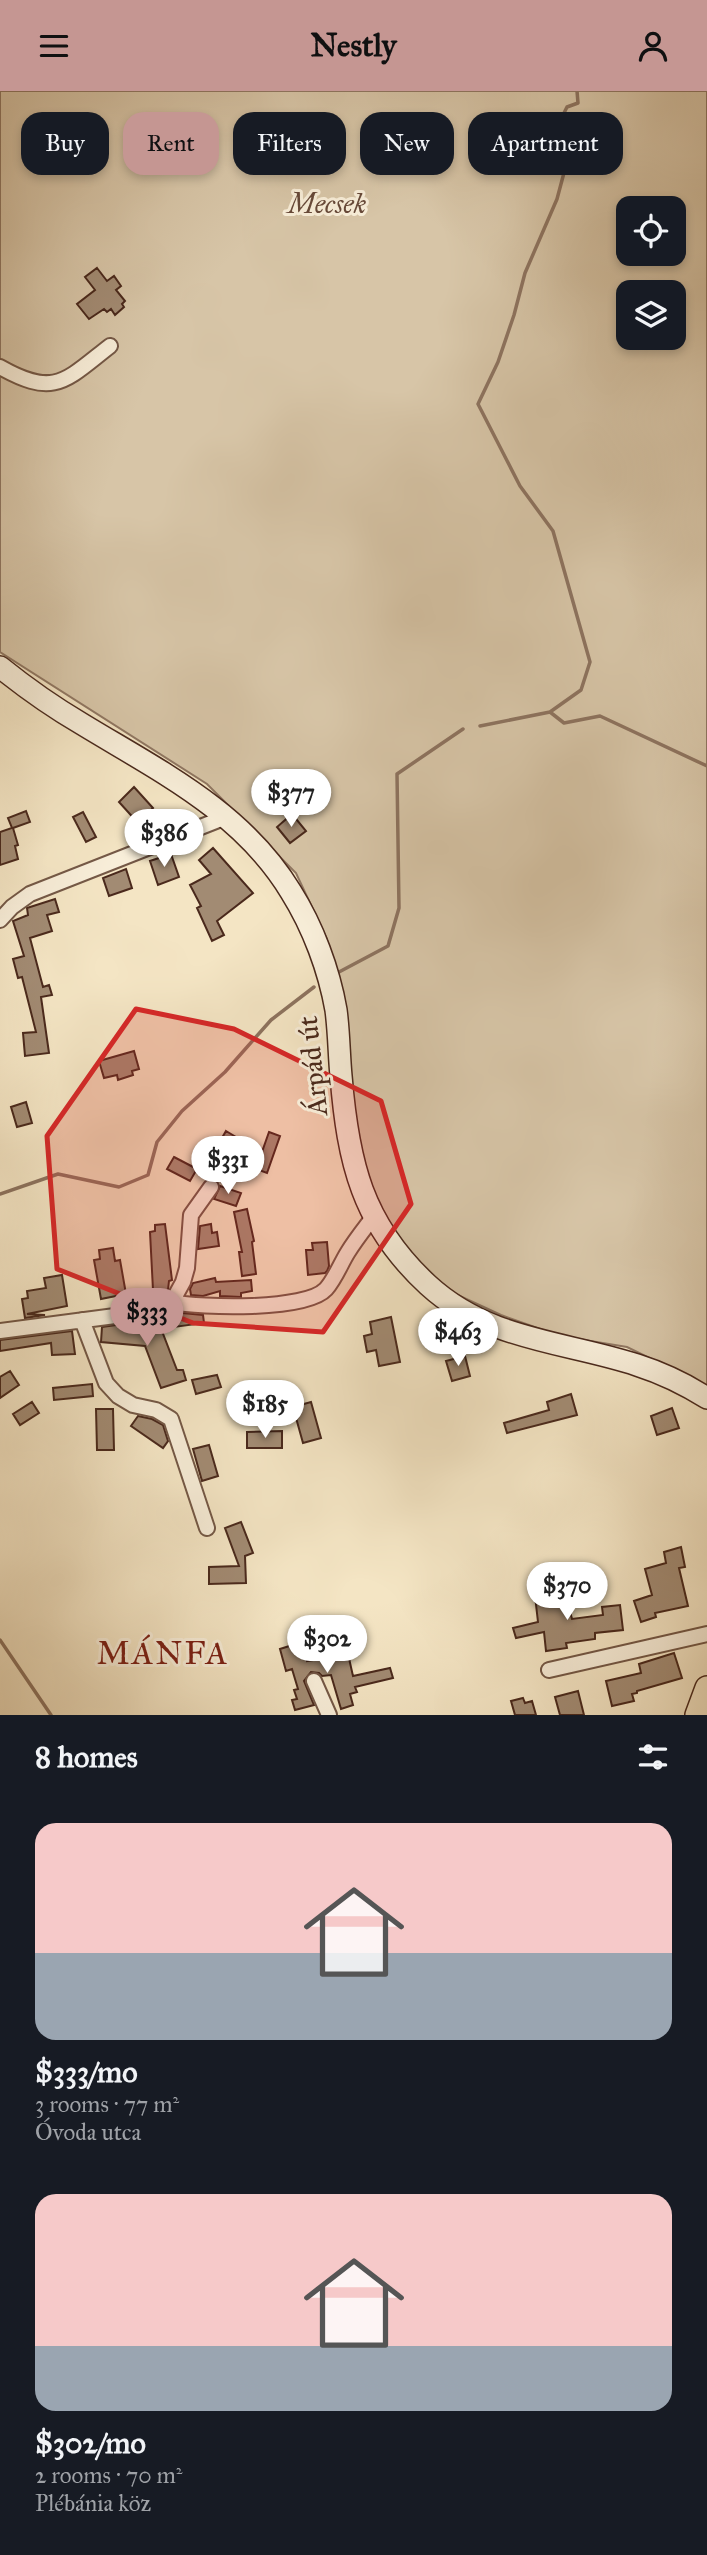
<!DOCTYPE html>
<html lang="en">
<head>
<meta charset="utf-8">
<style>
	:root { --surface:#171b24; --page:#20242c; --text:#f1f3f6; --muted:#9ea1a6; --accent:#c59692 }
	body { margin:0; font-family:"IM FELL Great Primer",serif; background:var(--page); color:var(--text); height:100vh; display:flex; flex-direction:column; font-size:26px; white-space:nowrap }
	* { box-sizing:border-box; margin:0 }
	p { font-size:23px; color:var(--muted) }
	.icon { flex:none; width:38px; height:38px; fill:none; stroke:currentColor; stroke-width:2; stroke-linecap:round; stroke-linejoin:round }
	.map { position:relative; height:1624px; overflow:hidden }
	.panel { display:flex; flex-direction:column; background:var(--surface); flex:1 }
	.panel>* { flex:none }
	.top-card { position:absolute; left:21px; top:21px; width:665px; height:63px; display:flex; gap:14px }
	.controls { position:absolute; left:616px; top:105px; display:grid; gap:14px }
	.controls a { display:grid; place-items:center; width:70px; height:70px; border-radius:14px; background:var(--surface); box-shadow:0 4px 10px #0003; font-size:35px }
	.price { position:absolute; translate:-50% -60px; padding:0 16px; border-radius:24px; background:#fff; color:#222; font-size:23px; line-height:46px; filter:drop-shadow(0 2px 4px #0008) }
	.price::after { content:''; position:absolute; left:50%; top:42px; width:21px; height:16px; margin-left:-10px; background:inherit; clip-path:polygon(0 0,100% 0,50% 100%) }
	.price.selected { background:var(--accent); color:#111 }
	ul { padding:0; list-style:none }
	li { display:grid; align-content:center; gap:14px; height:371px; padding:0 35px }
	li span { display:grid; place-items:center; height:217px; border-radius:21px; color:#555 }
	li>.icon { margin-inline-start:auto }
	span .icon { width:126px; height:126px; fill:#fffc; stroke-width:1 }
	li b { font-size:30px }
	h2 { display:flex; justify-content:space-between; align-items:center; height:84px; padding:0 35px; font-size:30px }
	.tag { padding:0 24px; border-radius:21px; background:var(--surface); box-shadow:0 4px 10px #0003; font-size:24px; line-height:63px }
	.tag.selected { background:var(--accent); color:#111 }
	header { display:flex; justify-content:space-between; align-items:center; height:91px; padding:0 35px; background:var(--accent); color:#111; font-size:32px; font-weight:800 }
	.map>svg:first-child { display:block }
	.green { fill:#d7c5a7; stroke:#907762; stroke-width:2; fill-rule:evenodd }
	.lines { fill:none; stroke-linecap:round; stroke-linejoin:round }
	.stream { stroke:#8d735f; stroke-width:3.5 }
	.building { fill:#a28b73; stroke:#4a291c; stroke-width:2 }
	.street-casing { stroke:#745846; stroke-width:18 }
	.secondary-casing { stroke:#4a291c; stroke-width:24 }
	.primary-casing { stroke:#4a291c; stroke-width:26 }
	.street { stroke:#f8eed9; stroke-width:14 }
	.secondary { stroke:#f8eed9; stroke-width:21 }
	.primary { stroke:#f4e5c4; stroke-width:23 }
	.marked { fill:#d62828; fill-opacity:0.2; stroke:#d62828; stroke-width:5; stroke-linejoin:round }
	.labels { text-anchor:middle; stroke-width:6; stroke-linejoin:round; paint-order:stroke }
	.park-label { font-size:28px; font-style:italic; fill:#664838; stroke:#f8eed9 }
	.street-label { font-size:28px; fill:#4a291c; stroke:#f8eed9 }
	.quarter-label { font-size:32px; letter-spacing:2px; fill:#7a1f14; stroke:#f8eed9 }
</style>
</head>
<body>
<header><svg class="icon" aria-label="menu" viewBox="0 0 24 24"><path d="M4 6h16M4 12h16M4 18h16"/></svg>Nestly<svg class="icon" aria-label="person" viewBox="0 0 24 24"><circle cx="12" cy="8" r="4"/><path d="M4 21q1-7 8-7t8 7"/></svg></header>
<div class="map">
<svg width="707" height="1624" viewBox="0 0 707 1624">
	<rect width="100%" height="100%" fill="#f4e5c4"/>
	<filter id="stains"><feTurbulence type="fractalNoise" baseFrequency=".00286" numOctaves="4"/><feColorMatrix values="0 0 0 0 .2 0 0 0 0 .09 0 0 0 0 .02 0 0 0 .5 -.17"/></filter>
	<radialGradient id="worn" r=".72"><stop offset=".6" stop-color="#630" stop-opacity="0"/><stop offset="1" stop-color="#630" stop-opacity=".3"/></radialGradient>
	<path class="green" d="M0 0H707V1299L689 1286 627 1256 560 1245 501 1224 436 1194 375 1121 350 1005 327 848 296 782 207 693 0 561ZM628 117H674V163H628ZM628 201H674V247H628Z"/>
	<g class="lines">
		<path class="stream" d="M550 621 564 632 600 625 707 675
			M480 635 550 621 581 599 590 571 553 440 520 395 478 313 498 271 514 224 525 182 557 108 565 78V44L562 26 567 16 578 12 577 0
			M339 881 388 855 399 817 397 683 463 638
			M0 1103 58 1083 119 1096 148 1084 157 1051 182 1020 225 981 271 929 314 896
			M0 1549 51 1624"/>
	</g>
	<path class="building" d="M97 177 107 190 114 185 121 195 116 199 125 210 122 213 124 216 115 224 111 218 107 221 104 218 89 228 77 213 95 199 85 186Z
		M134 696 153 717 138 732 119 711Z
		M26 720 30 731 13 737 18 754 15 755 18 768 0 774V741L12 737 8 727Z
		M83 721 96 746 86 751 73 726Z
		M292 723 306 740 290 752 277 736Z
		M213 757 253 802 217 830 224 844 212 850 197 817 201 815 190 794 211 783 199 769Z
		M171 763 179 786 158 794 150 770Z
		M126 778 132 797 109 805 103 787Z
		M55 808 59 821 47 824 52 840 30 847 43 896 49 894 52 904 41 906 49 962 25 965 23 942 36 941 22 886 18 887 13 868 24 865 13 830 28 824 27 817Z
		M134 960 139 978 132 980 133 984 118 989 117 984 104 987 99 970Z
		M26 1011 32 1032 17 1036 11 1016Z
		M226 1040 246 1052 230 1080 210 1068Z
		M269 1041 280 1045 267 1082 256 1078Z
		M174 1066 197 1078 190 1090 167 1078Z
		M220 1095 241 1102 236 1115 214 1108Z
		M247 1118 254 1150 252 1151 256 1183 242 1185 239 1161H242L234 1121Z
		M165 1133 172 1189 169 1190 168 1199H153L150 1141 155 1140V1134Z
		M211 1133 212 1142 217 1141 219 1155 198 1158 200 1135Z
		M327 1151 329 1175 327 1180 325 1182 308 1184 306 1159H313L312 1152Z
		M113 1157 115 1170 120 1169 126 1203 101 1208 94 1169 100 1168 99 1159Z
		M62 1184 67 1215 27 1223 45 1224 25 1227 22 1208 28 1207 27 1200 46 1197 44 1187Z
		M215 1187 216 1191 251 1189 252 1200 241 1202V1206L220 1205V1200L203 1205 191 1204 190 1198 193 1192Z
		M172 1221 203 1224 204 1232 174 1236Z
		M391 1226 400 1271 379 1275 376 1259 367 1261 364 1245 372 1243 370 1231Z
		M130 1232 160 1235 177 1279H183L186 1289 161 1297 145 1255 101 1251 102 1236Z
		M72 1240 75 1263 52 1264 51 1252 0 1260V1249Z
		M465 1265 470 1285 452 1290 446 1270Z
		M10 1280 19 1294 0 1307V1286Z
		M217 1284 221 1296 196 1303 192 1289Z
		M92 1293 93 1305 54 1309 53 1297Z
		M571 1303 577 1324 507 1342 504 1332 549 1319 547 1311Z
		M32 1311 39 1322 20 1334 13 1323Z
		M311 1311 321 1347 303 1352 293 1316Z
		M672 1317 679 1337 657 1344 651 1325Z
		M96 1318H113L114 1359H97Z
		M138 1325 152 1328 163 1334 168 1350 163 1357 131 1335Z
		M282 1340V1357H247V1341Z
		M209 1354 218 1385 202 1390 193 1358Z
		M241 1431 253 1462 245 1465 246 1492 209 1493V1476L239 1475 225 1437Z
		M681 1456 685 1476 679 1477 688 1515 655 1522 656 1526 641 1531 634 1510 652 1504 645 1478 666 1472 664 1461Z
		M547 1494 549 1509 566 1505 572 1528 603 1524 602 1516 620 1514 623 1539 595 1542V1548L566 1552 567 1557 546 1560 544 1541 516 1547 513 1537 538 1531 534 1496Z
		M302 1551 307 1570 348 1563 353 1585 390 1577 393 1587 355 1596 357 1601 350 1603 353 1614 341 1618 331 1584 322 1585 319 1582 311 1581 304 1590 314 1614 295 1619 292 1609 297 1608 294 1599 298 1598 292 1578 286 1580 280 1558Z
		M674 1562 682 1587 637 1600V1602L632 1603 634 1610 612 1615 606 1590 641 1582 639 1573Z
		M578 1600 584 1624H560L555 1606Z
		M523 1607 525 1612 532 1610 536 1624H515L511 1610Z"/>
	<g class="lines">
		<g class="street-casing">
			<path id="street" d="M0 276C55 307 65 290 110 255
				M0 829 12 816 30 803 226 726
				M172 1211C201 1217 306 1220 326 1198 335 1188 341 1172 348 1161 356 1148 365 1137 374 1125
				M82 1229 106 1292 118 1305 133 1314 156 1319 171 1328 207 1437
				M0 1240 115 1225 160 1216 172 1211 183 1191 187 1177 191 1124 211 1096
				M549 1579 707 1543
				M314 1590 329 1624"/>
		</g>
		<g class="secondary-casing">
			<path id="secondary" d="M0 576C26 597 53 616 82 633 159 680 242 720 291 801 313 836 329 879 336 919 339 941 339 964 341 985 348 1071 362 1133 428 1194 489 1250 564 1250 637 1274 662 1282 685 1293 707 1307"/>
		</g>
		<g class="primary-casing">
			<path id="primary" d="M697 1624 707 1597"/>
		</g>
		<use href="#street" class="street"/>
		<use href="#secondary" class="secondary"/>
		<use href="#primary" class="primary"/>
	</g>
	<path class="marked" d="M136 918 234 938 381 1010 411 1113 323 1241 193 1232 57 1178 47 1045Z"/>
	<g class="labels">
		<g class="park-label">
			<text x="327" y="122">Mecsek</text>
		</g>
		<g class="street-label">
			<text transform="translate(312 975) rotate(-96)" y="10">Árpád út</text>
		</g>
		<g class="quarter-label">
			<text x="163" y="1573">MÁNFA</text>
		</g>
	</g>
	<rect width="100%" height="100%" filter="url(#stains)"/>
	<rect width="100%" height="100%" fill="url(#worn)"/>
</svg>
<div class="controls">
<a><svg class="icon" aria-label="locate" viewBox="0 0 24 24"><circle cx="12" cy="12" r="6"/><path d="M12 2v4M12 18v4M2 12h4M18 12h4"/></svg></a>
<a><svg class="icon" aria-label="layers" viewBox="0 0 24 24"><path d="M12 4l9 5-9 5-9-5zM3 14l9 5 9-5"/></svg></a>
</div>
<b class="price" style="left:291px;top:738px">$377</b>
<b class="price" style="left:164px;top:778px">$386</b>
<b class="price" style="left:228px;top:1105px">$331</b>
<b class="price selected" style="left:147px;top:1257px">$333</b>
<b class="price" style="left:458px;top:1277px">$463</b>
<b class="price" style="left:265px;top:1349px">$185</b>
<b class="price" style="left:567px;top:1531px">$370</b>
<b class="price" style="left:327px;top:1584px">$302</b>
<div class="top-card">
<a class="tag">Buy</a>
<a class="tag selected">Rent</a>
<a class="tag">Filters</a>
<a class="tag">New</a>
<a class="tag">Apartment</a>
</div>
</div>
<section class="panel">
<h2>8 homes<svg class="icon" aria-label="filters" viewBox="0 0 24 24"><path d="M4 7h16M4 17h16"/><circle cx="9" cy="7" r="2"/><circle cx="15" cy="17" r="2"/></svg></h2>
<ul>
<li><span style="background:linear-gradient(#f6c9c9 60%,#9aa5b1 0)"><svg class="icon" aria-label="home" viewBox="0 0 24 24"><path d="M3 11l9-7 9 7M6 9v11h12V9"/></svg></span><div><b>$333/mo</b><p>3 rooms · 77 m²</p><p>Óvoda utca</p></div></li>
<li><span style="background:linear-gradient(#f6c9c9 70%,#9aa5b1 0)"><svg class="icon" aria-label="home" viewBox="0 0 24 24"><path d="M3 11l9-7 9 7M6 9v11h12V9"/></svg></span><div><b>$302/mo</b><p>2 rooms · 70 m²</p><p>Plébánia köz</p></div></li>
</ul>
</section>
</body>
</html>
